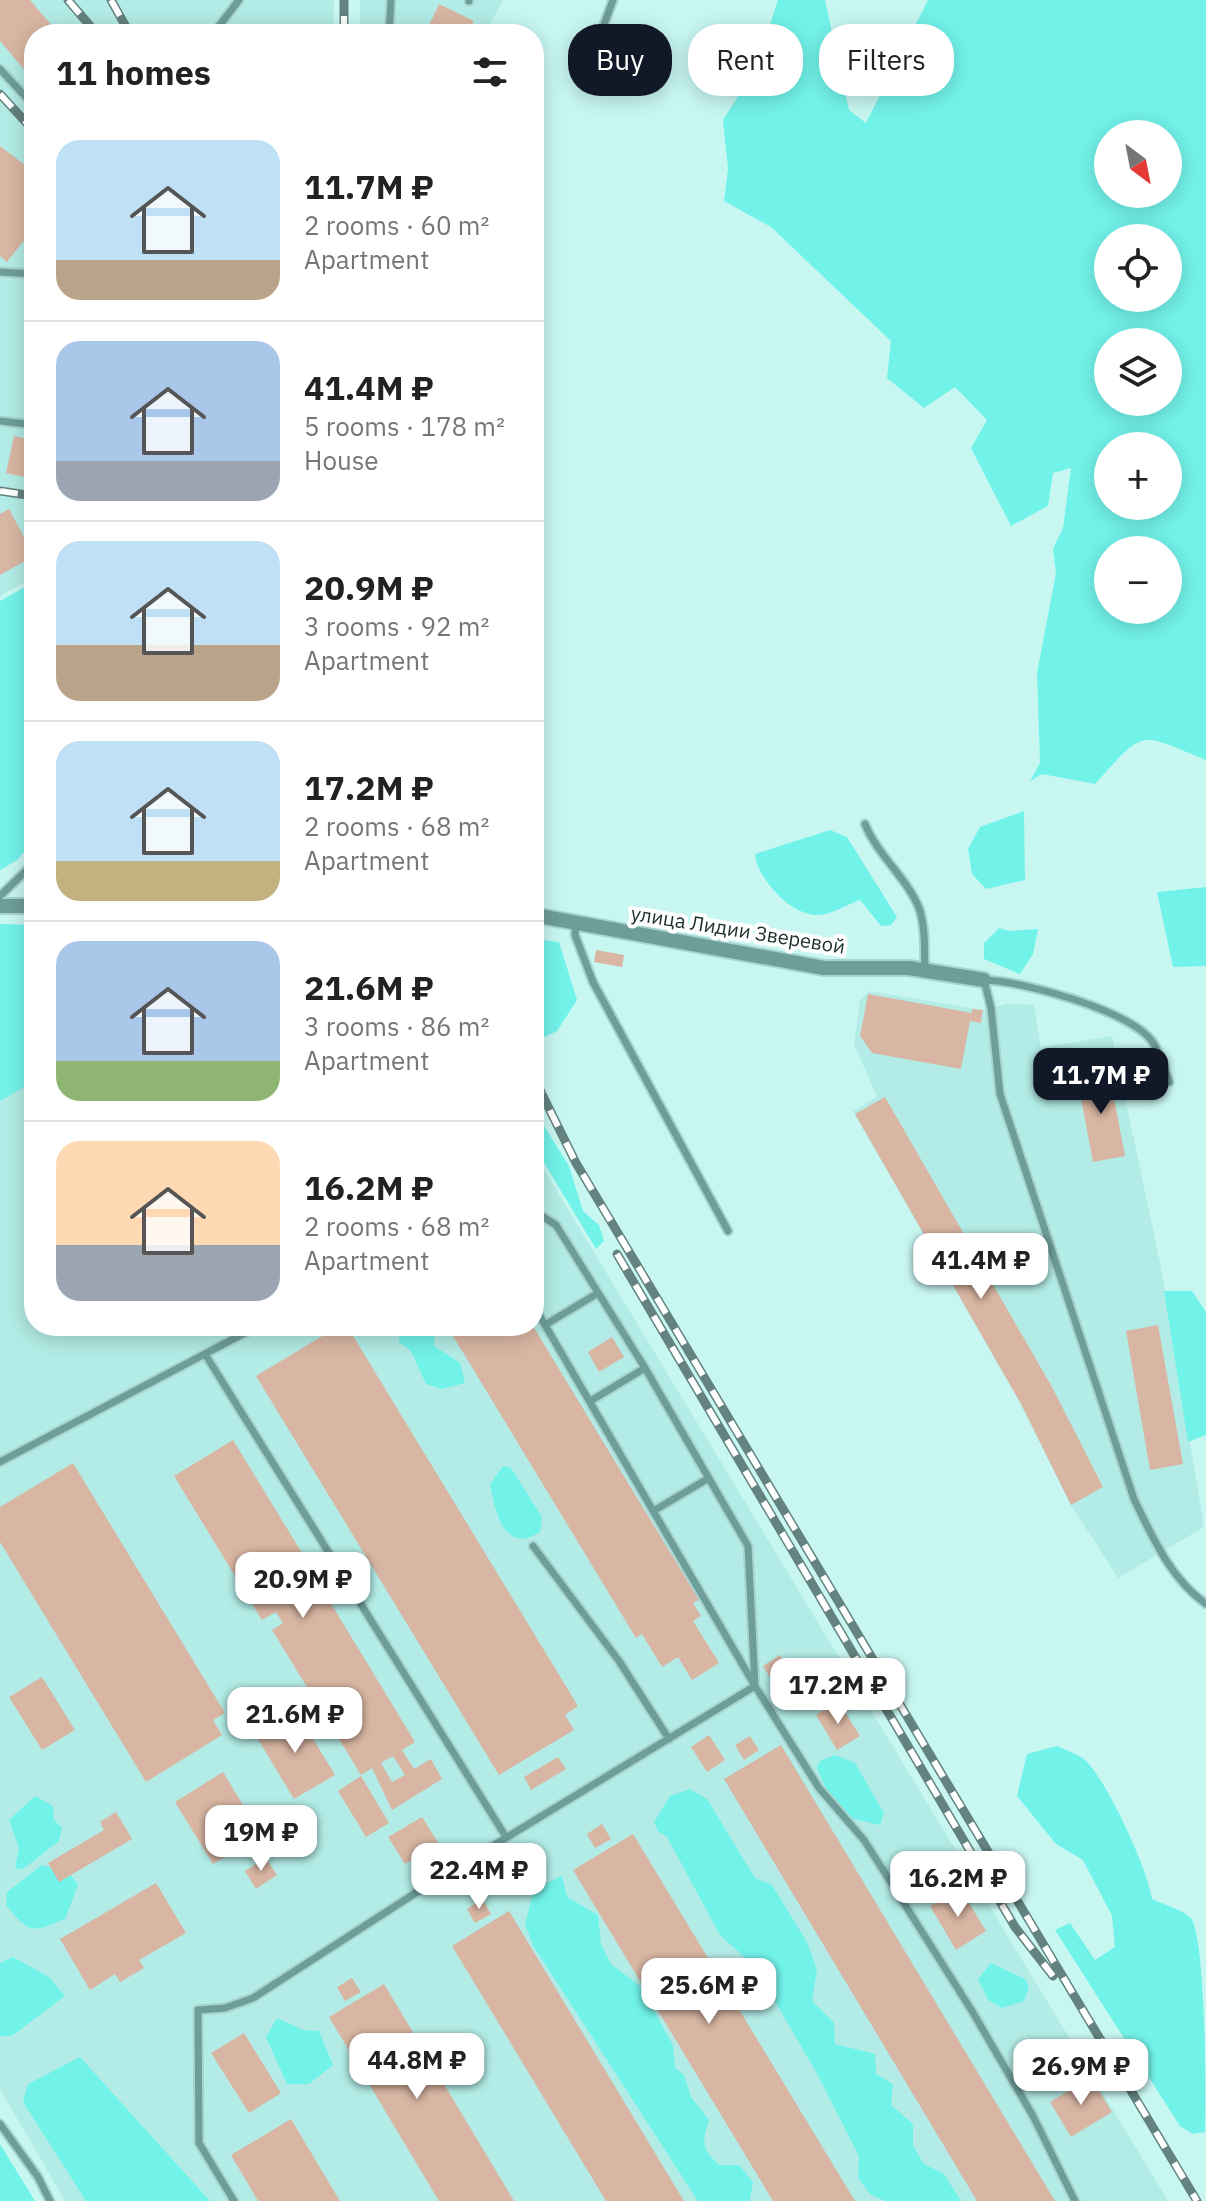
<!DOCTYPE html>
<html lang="en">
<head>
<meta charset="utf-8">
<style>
	:root { --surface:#fff; --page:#f6f6f6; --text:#222; --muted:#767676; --line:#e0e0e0; --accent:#111827 }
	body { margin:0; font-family:"IBM Plex Sans",sans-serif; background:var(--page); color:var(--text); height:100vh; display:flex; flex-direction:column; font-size:30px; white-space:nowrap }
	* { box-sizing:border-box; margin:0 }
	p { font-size:26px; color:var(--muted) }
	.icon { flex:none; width:44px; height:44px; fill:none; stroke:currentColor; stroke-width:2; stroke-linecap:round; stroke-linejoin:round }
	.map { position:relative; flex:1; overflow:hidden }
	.drawer { position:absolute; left:24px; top:24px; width:520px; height:1312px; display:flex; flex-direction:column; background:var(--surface); border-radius:32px; box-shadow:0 4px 20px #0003 }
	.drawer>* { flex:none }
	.banner { position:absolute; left:568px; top:24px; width:518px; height:72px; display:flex; gap:16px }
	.needle { width:52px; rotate:148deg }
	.fabs { position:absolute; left:1094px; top:120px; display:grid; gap:16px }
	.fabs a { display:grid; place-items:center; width:88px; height:88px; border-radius:50%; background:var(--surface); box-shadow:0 4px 20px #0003; font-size:40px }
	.price { position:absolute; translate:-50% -68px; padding:0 18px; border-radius:16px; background:#fff; color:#222; font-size:26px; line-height:52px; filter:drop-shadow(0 2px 4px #0008) }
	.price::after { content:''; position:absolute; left:50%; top:48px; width:24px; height:18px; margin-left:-12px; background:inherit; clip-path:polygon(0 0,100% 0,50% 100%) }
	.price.selected { background:var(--accent); color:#fff }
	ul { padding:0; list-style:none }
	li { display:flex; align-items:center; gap:24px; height:200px; padding:0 32px }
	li+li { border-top:2px solid var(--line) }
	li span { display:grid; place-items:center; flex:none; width:224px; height:160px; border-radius:24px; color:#555 }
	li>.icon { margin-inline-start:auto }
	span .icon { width:96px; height:96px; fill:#fffc; stroke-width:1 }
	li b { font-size:34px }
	h2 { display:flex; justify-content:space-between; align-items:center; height:96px; padding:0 32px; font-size:34px }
	.pill { padding:0 28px; border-radius:32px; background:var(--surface); box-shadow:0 4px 20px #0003; font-size:28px; line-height:72px }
	.pill.selected { background:var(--accent); color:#fff }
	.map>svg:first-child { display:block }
	.built { fill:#b3ece6 }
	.green { fill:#72f3ea; fill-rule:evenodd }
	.building { fill:#d9b6a3; fill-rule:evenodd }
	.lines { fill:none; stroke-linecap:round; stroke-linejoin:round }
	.lane-casing { stroke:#a9d3cf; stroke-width:11 }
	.street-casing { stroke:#a9d3cf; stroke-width:18 }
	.lane { stroke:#6e9e9a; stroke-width:7 }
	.street { stroke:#6e9e9a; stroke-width:14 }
	.rail-casing { stroke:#64827f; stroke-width:9 }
	.rail { stroke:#fff; stroke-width:6; stroke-dasharray:18; stroke-linecap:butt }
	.labels { text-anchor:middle; stroke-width:8; stroke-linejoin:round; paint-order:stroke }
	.street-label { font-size:20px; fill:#1d2f2e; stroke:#fff }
</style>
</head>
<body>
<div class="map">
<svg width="1206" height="2201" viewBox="0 0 1206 2201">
	<rect width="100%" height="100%" fill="#c8f7f2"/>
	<path class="built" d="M0 0H334L333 34H34V577L0 596Z
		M360 0H503L485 34H360Z
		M870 991 983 1010 1006 1004 1034 1005 1041 1048 1112 1036 1161 1267 1204 1527 1118 1578 1071 1505 1021 1404 853 1111 877 1097 854 1044 860 1000Z
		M34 1071V1326H534V1153L1168 2201H65L0 2089V1091Z"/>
	<path class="green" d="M778 0H825L849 110 866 123 928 0H1206V760C1137 732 1146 728 1095 784L1042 774 1030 781 1040 763 1037 673 1056 573 1053 549 1063 528 1071 468 1053 473 1048 506 1011 526 971 448 987 420 955 387 924 408 887 378 891 341 771 227 724 201 728 169 723 120 755 70ZM1108 134H1168V194H1108ZM1108 238H1168V298H1108ZM1108 342H1168V402H1108ZM1168 446V506H1108V446ZM1108 550H1168V610H1108Z
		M34 582V725L31 726 34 732V841L17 860 0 870V601Z
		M1024 811 1025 880 986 889 972 874 968 849 980 827Z
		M830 830 847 837 897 917 891 925 881 926 860 900C848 904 831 915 818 915 791 916 757 878 755 854Z
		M1206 887V966L1173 967 1157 892Z
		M0 924 34 925V1081L0 1101Z
		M999 928 1009 931 1038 929 1033 954 1020 974 984 959V943Z
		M534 939 559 942 577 1000 557 1031 534 1042Z
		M534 1110 569 1166 583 1211 599 1225 604 1241 596 1249 534 1146Z
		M1164 1291H1192L1206 1312V1435L1188 1442Z
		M435 1326 434 1346 460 1363 465 1383 442 1389 426 1384 411 1351 399 1342 400 1326Z
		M503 1466 511 1468 542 1517 540 1532C504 1555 495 1512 490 1484Z
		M1057 1746C1065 1750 1078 1754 1085 1760 1107 1780 1148 1870 1152 1899 1163 1904 1182 1910 1191 1918 1206 1941 1206 2095 1205 2132L1193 2134 1180 2126 1055 1930 1070 1923 1095 1960 1115 1947 1112 1916 1083 1860 1056 1844 1017 1796 1027 1754Z
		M835 1755 855 1763 884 1813 880 1825 841 1816 835 1811 817 1768 820 1761Z
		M690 1789 707 1799 755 1878 772 1885 807 1942 817 1970 812 2001 834 2023 835 2044 875 2054 876 2074 893 2084 891 2105 913 2124V2146L924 2164 944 2174 961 2201H885L870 2194 858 2178 859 2156 815 2070 755 1967 720 1935 667 1837 658 1831 654 1822 670 1796Z
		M35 1796 53 1806 54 1820 62 1828 59 1841 23 1869 15 1868 19 1848 9 1820Z
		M42 1865 70 1874 78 1885 65 1919C31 1933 30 1934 6 1905L7 1892Z
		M562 1876 567 1897 598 1915 601 1944 611 1964 640 1986 673 2045 675 2068 684 2075 691 2097 709 2120C702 2143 701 2148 719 2165H739L753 2182 750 2201H698L534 1947 525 1925 534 1888Z
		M13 1957 49 1977 65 1996 12 2036H0V1963Z
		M991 1963 1025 1979 1029 1987 1024 2001 1002 2008 988 2000 978 1979Z
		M277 2018 303 2030 319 2031 333 2065 309 2084H287L266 2037Z
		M80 2057 210 2201H86L23 2102 28 2084Z
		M0 2144 35 2201H0Z"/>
	<path class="building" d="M0 0H30L59 34H34V81L0 41Z
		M439 4 474 21 467 34H425Z
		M0 146 34 172V238L29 234 7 262 0 256Z
		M14 436 34 440V479L6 473Z
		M9 509 34 556 0 575V514Z
		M596 950 624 955 622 967 594 962Z
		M868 994 972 1013V1009L983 1010 981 1023 970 1021 961 1069 872 1053 860 1036Z
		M1109 1071 1125 1156 1093 1162 1077 1077Z
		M885 1097 1052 1387 1103 1487 1071 1505 1021 1404 855 1114Z
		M1158 1325 1183 1464 1150 1470 1126 1331Z
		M339 1326H347L578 1706 565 1715 574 1730 499 1775 256 1376Z
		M447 1326H533L699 1600 693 1603 701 1616 693 1621 719 1663 692 1680 678 1657 662 1667 642 1634 636 1638Z
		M612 1337 624 1357 599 1372 588 1352Z
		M233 1440 321 1584 308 1592 315 1604 327 1597 415 1742 402 1750 414 1769 431 1759 442 1779 392 1810 372 1768 361 1775 272 1630 283 1623 276 1612 262 1620 174 1476ZM393 1756 405 1775 392 1782 381 1763Z
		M73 1463 225 1713 213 1720 222 1735 146 1782 0 1542V1507Z
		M780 1655 787 1665 769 1676 763 1666Z
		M42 1677 75 1730 42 1750 9 1697Z
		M838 1701 860 1736 837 1750 816 1715Z
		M296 1711 335 1775 294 1799 256 1736Z
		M709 1735 725 1760 707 1772 691 1747Z
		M750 1736 759 1750 744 1760 735 1745Z
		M781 1745 1055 2201H977L724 1779Z
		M558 1757 566 1769 531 1790 524 1777Z
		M223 1772 261 1835 213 1864 175 1802Z
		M361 1776 389 1823 366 1837 338 1791Z
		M116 1812 132 1839 59 1882 48 1863 104 1830 100 1822Z
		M422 1817 439 1844 405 1864 388 1837Z
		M602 1824 611 1839 595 1848 587 1834Z
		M633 1834 855 2201H773L573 1870Z
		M266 1858 277 1875 256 1889 245 1871Z
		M156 1883 186 1933 139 1960 144 1968 120 1982 115 1974 90 1990 60 1939Z
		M960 1888 986 1931 956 1950 930 1906Z
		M482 1899 491 1914 475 1923 467 1909Z
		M509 1911 684 2201H606L452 1946Z
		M352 1978 361 1992 345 2001 337 1987Z
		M384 1984 514 2201H439L329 2017Z
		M244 2033 281 2093 249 2113 211 2053Z
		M1091 2077 1112 2112 1071 2137 1050 2102Z
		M291 2119 340 2201H258L231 2155Z"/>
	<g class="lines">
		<g class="lane-casing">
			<path id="lane" d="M469 1V0
				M218 34 219 26 239 0
				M389 34 391 0
				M592 57 613 0
				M0 69 34 106
				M0 272 34 274
				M0 421 34 425
				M865 824C878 856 907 878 919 908 926 928 924 950 925 970
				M0 896 34 863
				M576 924 575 935 593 982 728 1231
				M1169 1082C1164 1070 1160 1052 1152 1041 1128 1010 1023 981 984 980L991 1008 1000 1094 1134 1499C1153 1538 1170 1578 1206 1604
				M534 1306 755 1686 819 1788 864 1840 972 2011 1033 2116 1075 2201
				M545 1325 598 1293
				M205 1354 506 1837
				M592 1400 645 1368
				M0 1462 258 1326
				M655 1510 709 1478
				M533 1546 619 1661 669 1739
				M0 2124 38 2177 50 2201
				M234 2201 199 2143 198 2010 225 2008 253 1998 414 1894 755 1686 748 1546 645 1368 556 1225 534 1211"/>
		</g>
		<g class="street-casing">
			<path id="street" d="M0 906H34
				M534 915 824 968H909L984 980"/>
		</g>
		<use href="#lane" class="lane"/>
		<use href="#street" class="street"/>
		<g class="rail-casing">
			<path id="rail" d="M68 0 97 34
				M111 0 130 34
				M344 34V0
				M0 94 34 131
				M0 491 34 496
				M534 1078 576 1163 1197 2201
				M617 1254 1015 1927 1053 1976"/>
		</g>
		<use href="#rail" class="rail"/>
	</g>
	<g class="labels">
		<g class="street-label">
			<text transform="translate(738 930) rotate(9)" y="7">улица Лидии Зверевой</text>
		</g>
	</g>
</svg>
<div class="fabs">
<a><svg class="needle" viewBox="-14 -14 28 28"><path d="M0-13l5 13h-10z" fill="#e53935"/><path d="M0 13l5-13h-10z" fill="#767676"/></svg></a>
<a><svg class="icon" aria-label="locate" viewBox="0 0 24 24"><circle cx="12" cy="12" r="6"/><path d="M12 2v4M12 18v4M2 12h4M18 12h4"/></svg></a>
<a><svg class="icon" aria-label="layers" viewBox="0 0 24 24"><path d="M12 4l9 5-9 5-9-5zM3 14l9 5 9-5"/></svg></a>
<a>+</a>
<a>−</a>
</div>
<b class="price selected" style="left:1101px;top:1116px">11.7M ₽</b>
<b class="price" style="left:981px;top:1301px">41.4M ₽</b>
<b class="price" style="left:303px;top:1620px">20.9M ₽</b>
<b class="price" style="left:838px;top:1726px">17.2M ₽</b>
<b class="price" style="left:295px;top:1755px">21.6M ₽</b>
<b class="price" style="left:261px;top:1873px">19M ₽</b>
<b class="price" style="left:479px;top:1911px">22.4M ₽</b>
<b class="price" style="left:958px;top:1919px">16.2M ₽</b>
<b class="price" style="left:709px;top:2026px">25.6M ₽</b>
<b class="price" style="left:417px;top:2101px">44.8M ₽</b>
<b class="price" style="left:1081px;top:2107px">26.9M ₽</b>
<div class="banner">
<a class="pill selected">Buy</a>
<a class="pill">Rent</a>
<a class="pill">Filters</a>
</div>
<section class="drawer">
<h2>11 homes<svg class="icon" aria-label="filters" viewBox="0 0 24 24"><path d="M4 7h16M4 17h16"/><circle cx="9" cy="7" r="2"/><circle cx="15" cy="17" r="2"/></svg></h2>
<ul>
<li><span style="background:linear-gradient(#bfe0f5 75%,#b9a48a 0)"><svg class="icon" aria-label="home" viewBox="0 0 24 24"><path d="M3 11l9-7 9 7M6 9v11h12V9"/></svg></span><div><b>11.7M ₽</b><p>2 rooms · 60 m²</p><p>Apartment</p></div></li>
<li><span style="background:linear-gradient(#a9c7e8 75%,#9aa5b1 0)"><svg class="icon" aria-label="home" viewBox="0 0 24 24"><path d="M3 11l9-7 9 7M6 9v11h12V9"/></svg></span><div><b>41.4M ₽</b><p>5 rooms · 178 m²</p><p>House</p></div></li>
<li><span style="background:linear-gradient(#bfe0f5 65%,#b9a48a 0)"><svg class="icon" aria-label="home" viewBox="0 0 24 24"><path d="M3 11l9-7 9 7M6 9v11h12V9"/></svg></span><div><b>20.9M ₽</b><p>3 rooms · 92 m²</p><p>Apartment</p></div></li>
<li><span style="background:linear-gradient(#bfe0f5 75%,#c2b280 0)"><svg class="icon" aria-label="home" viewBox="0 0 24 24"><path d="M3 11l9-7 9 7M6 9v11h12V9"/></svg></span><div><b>17.2M ₽</b><p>2 rooms · 68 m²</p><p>Apartment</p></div></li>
<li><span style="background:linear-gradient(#a9c7e8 75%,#8fb573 0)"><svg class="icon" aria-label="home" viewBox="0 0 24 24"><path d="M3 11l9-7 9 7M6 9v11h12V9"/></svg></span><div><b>21.6M ₽</b><p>3 rooms · 86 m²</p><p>Apartment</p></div></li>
<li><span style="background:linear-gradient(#ffd9b3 65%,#9aa5b1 0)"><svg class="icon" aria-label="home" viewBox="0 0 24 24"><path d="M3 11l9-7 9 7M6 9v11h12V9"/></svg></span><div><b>16.2M ₽</b><p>2 rooms · 68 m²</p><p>Apartment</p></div></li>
</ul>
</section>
</div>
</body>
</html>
